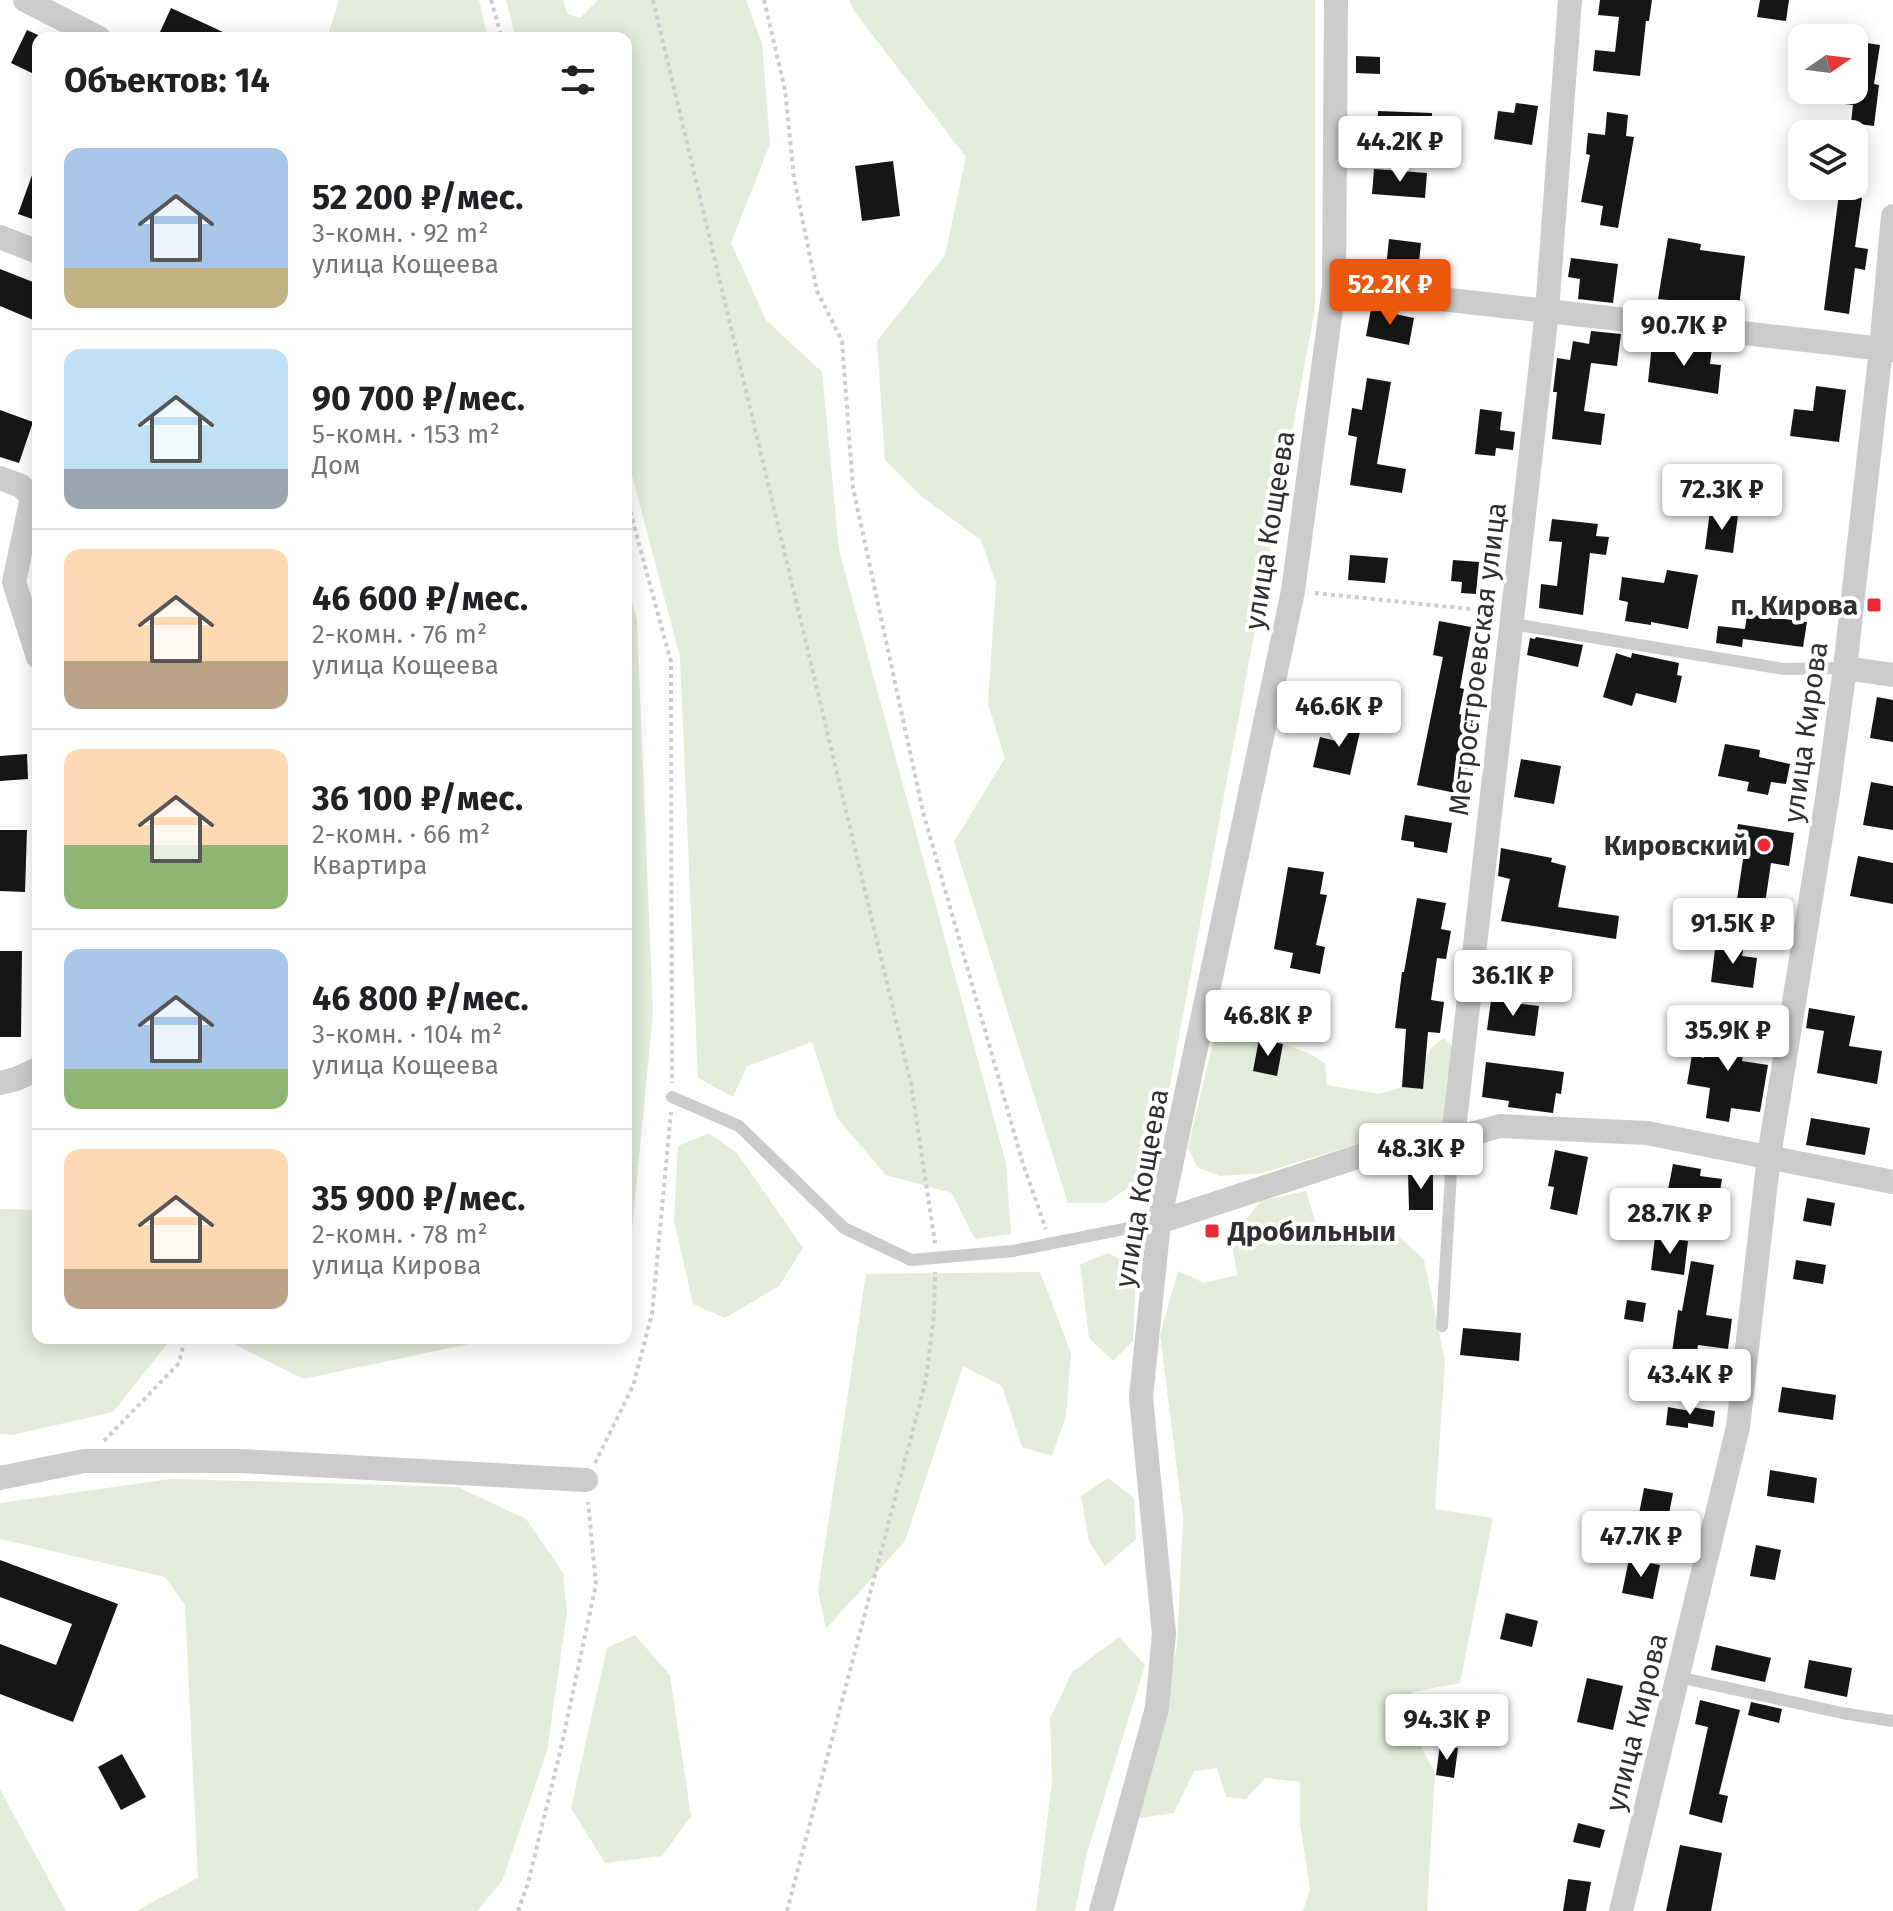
<!DOCTYPE html>
<html lang="ru">
<head>
<meta charset="utf-8">
<style>
	:root { --surface:#fff; --page:#f2f2f2; --text:#202124; --muted:#757577; --line:#e0e0e0; --accent:#ea580c }
	body { margin:0; font-family:"Fira Sans",sans-serif; background:var(--page); color:var(--text); height:100vh; display:flex; flex-direction:column; font-size:30px; white-space:nowrap }
	* { box-sizing:border-box; margin:0 }
	p { font-size:26px; color:var(--muted) }
	.icon { flex:none; width:44px; height:44px; fill:none; stroke:currentColor; stroke-width:2; stroke-linecap:round; stroke-linejoin:round }
	.map { position:relative; flex:1; overflow:hidden }
	.sheet { position:absolute; left:32px; top:32px; width:600px; height:1312px; display:flex; flex-direction:column; background:var(--surface); border-radius:16px; box-shadow:0 4px 20px #0003 }
	.sheet>* { flex:none }
	.needle { width:52px; rotate:76deg }
	.fabs { position:absolute; left:1788px; top:24px; display:grid; gap:16px }
	.fabs a { display:grid; place-items:center; width:80px; height:80px; border-radius:16px; background:var(--surface); box-shadow:0 4px 20px #0003; font-size:40px }
	.price { position:absolute; translate:-50% -68px; padding:0 18px; border-radius:8px; background:#fff; color:#222; font-size:26px; line-height:52px; filter:drop-shadow(0 2px 4px #0008) }
	.price::after { content:''; position:absolute; left:50%; top:48px; width:24px; height:18px; margin-left:-12px; background:inherit; clip-path:polygon(0 0,100% 0,50% 100%) }
	.price.on { background:var(--accent); color:#fff }
	ul { padding:0; list-style:none }
	li { display:flex; align-items:center; gap:24px; height:200px; padding:0 32px }
	li+li { border-top:2px solid var(--line) }
	li span { display:grid; place-items:center; flex:none; width:224px; height:160px; border-radius:16px; color:#555 }
	li>.icon { margin-inline-start:auto }
	span .icon { width:96px; height:96px; fill:#fffc; stroke-width:1 }
	li b { font-size:34px }
	h2 { display:flex; justify-content:space-between; align-items:center; height:96px; padding:0 32px; font-size:34px }
	.map>svg:first-child { display:block }
	.green { fill:#e4ecdc }
	.building { fill:#161616 }
	.lines { fill:none; stroke-linecap:round; stroke-linejoin:round }
	.path { stroke:#ccc; stroke-width:4; stroke-dasharray:4 4; stroke-linecap:butt }
	.service { stroke:#ccc; stroke-width:12 }
	.minor { stroke:#ccc; stroke-width:24 }
	.poi-dot { fill:#e92d36; stroke:#fff; stroke-width:3 }
	.labels { text-anchor:middle; stroke-width:8; stroke-linejoin:round; paint-order:stroke }
	.street-label { font-size:28px; fill:#2f2f2f; stroke:#fff }
	.poi-label { font-size:28px; font-weight:bold; fill:#2f2f2f; stroke:#fff; text-anchor:end }
</style>
</head>
<body>
<div class="map">
<svg width="1893" height="1911" viewBox="0 0 1893 1911">
	<rect width="100%" height="100%" fill="#fff"/>
	<path class="green" d="M339 0H479L488 38H327Z
		M506 0H563L568 14 580 18 598 0H746L762 43 770 144 731 243 766 320 822 372 839 550 1006 1163 1011 1234 975 1239 952 1193 886 1175 837 1118 812 1042 747 1066 733 1097 698 1078 680 657 626 453V38H516Z
		M849 0H1315V309L1154 1170 1106 1203H1068L954 842 1005 758 988 704 996 583 981 540 921 496 885 460 877 341 945 255 966 157 854 11Z
		M626 580 637 620 653 1014 626 1291Z
		M1241 998 1254 1007 1259 1039 1253 1071 1277 1075 1283 1044 1310 1054 1325 1063 1327 1085 1379 1094 1402 1087 1422 1089C1424 1066 1423 1050 1444 1038L1453 1047 1445 1125 1367 1141 1262 1173 1220 1176 1197 1167 1188 1147 1223 1001Z
		M709 1133 737 1153 803 1248 779 1286 725 1318 693 1304 674 1220 678 1146Z
		M1306 1191 1320 1238 1391 1229 1424 1260 1445 1361 1435 1509 1493 1518 1460 1683 1412 1692 1409 1723 1435 1773 1427 1911H1303L1310 1889 1300 1823V1782L1265 1778 1246 1799 1226 1797 1217 1768 1194 1771 1174 1813 1139 1818 1177 1646 1183 1518 1160 1335 1178 1271 1204 1283 1237 1275 1231 1237 1261 1201Z
		M0 1209 38 1210V1338H169L167 1344 113 1412 12 1435 0 1434Z
		M1109 1253 1136 1269 1133 1341 1113 1361 1089 1338 1080 1264Z
		M1040 1272 1071 1353 1066 1416 1052 1456 1022 1447 1002 1386 963 1366 905 1541 826 1629 818 1591 866 1274Z
		M222 1338H497L303 1379Z
		M1108 1478 1134 1498 1136 1539 1105 1566 1089 1541 1081 1496Z
		M171 1479 458 1487 526 1519 563 1573 567 1612 547 1751 502 1881 477 1911H136L198 1878 185 1605 165 1577 0 1539V1503Z
		M635 1635 670 1675 691 1816 662 1856 605 1863 571 1808 607 1648Z
		M1119 1637 1145 1665 1087 1853 1075 1911H1036L1052 1782 1050 1719 1072 1672Z
		M0 1790 1 1791 66 1911H0Z"/>
	<path class="building" d="M1600 0H1652L1649 21H1646L1640 76 1593 71 1595 50 1615 52 1619 17 1598 15Z
		M1760 0H1789L1786 21 1757 17Z
		M171 8 236 38H172L160 32Z
		M27 30 38 35V76L11 63Z
		M1854 41 1880 45 1874 84 1879 85 1874 126 1851 123 1853 105 1821 101V90H1854Z
		M1356 56 1380 57V74L1356 73Z
		M1516 103 1538 106 1532 145 1494 139 1498 111 1514 113Z
		M1378 111 1432 113 1431 138 1377 136Z
		M1607 112 1628 115 1626 136 1634 137 1618 228 1600 225 1603 206 1581 202 1590 155 1586 154 1588 133 1605 135Z
		M893 161 900 216 862 221 855 166Z
		M36 164H38V221L18 214Z
		M1374 169 1427 173 1425 198 1372 194Z
		M1840 186H1860L1858 197 1862 198 1855 247 1868 249 1865 270 1855 268 1849 314 1824 310Z
		M1668 238 1701 244 1700 250 1745 256 1739 307 1658 299Z
		M1389 239 1421 243 1418 272 1386 268Z
		M1571 258 1618 264 1613 303 1578 299 1580 279 1568 277Z
		M0 269 38 284V322L0 306Z
		M1371 309 1414 318 1409 345 1366 336Z
		M1591 331 1621 334 1617 366 1591 363 1584 411 1605 414 1601 445 1552 439 1557 392H1553L1557 358 1570 360 1573 341 1589 344Z
		M1652 344 1712 348 1710 364 1721 365 1718 394 1648 382Z
		M1367 378 1391 382 1377 464 1406 469 1402 493 1350 485 1357 437 1348 435 1352 408 1362 410Z
		M1816 386 1846 390 1839 442 1790 436 1794 409 1813 411Z
		M1480 409 1502 412 1500 430 1515 432 1513 450 1496 448 1495 456 1475 454Z
		M0 410 33 422 19 463 0 457Z
		M1710 511 1738 515 1733 553 1705 549Z
		M1552 519 1598 524 1596 536 1609 537 1606 555 1590 553 1583 615 1539 608 1541 584 1557 586 1562 542 1549 541Z
		M1350 555 1388 558 1385 583 1348 580Z
		M1453 560 1479 562 1476 594 1461 593 1462 582 1451 581Z
		M1667 570 1698 575 1688 629 1651 622V625L1625 621 1628 602 1619 600 1622 577 1664 583Z
		M1747 614 1807 622 1803 647 1743 639 1742 647 1716 643 1718 626 1745 629Z
		M1439 621 1471 627 1460 688 1464 689 1459 714 1479 718 1470 763 1476 764 1470 796 1417 785 1443 657 1433 655Z
		M1536 637 1583 645 1578 667 1527 655 1530 638 1535 639Z
		M1616 653 1631 658 1632 653 1679 663 1677 675 1682 676 1676 703 1636 693 1632 706 1603 697Z
		M1877 697 1893 700V742L1870 738Z
		M1341 718 1362 723 1350 775 1313 767 1320 737 1336 741Z
		M1725 744 1760 750 1759 757 1790 764 1786 784 1771 782 1768 795 1747 791 1749 782 1718 776Z
		M27 754 28 779 0 781V756Z
		M1521 759 1561 766 1554 804 1514 797Z
		M1871 782 1893 786V830L1863 825Z
		M1405 815 1452 823 1447 853 1414 847V842L1401 840Z
		M1738 824 1794 833 1789 866 1771 863 1762 924 1734 920 1743 859 1733 858Z
		M0 830H27L25 892 0 891Z
		M1501 848 1552 858 1551 862 1566 866 1558 907 1619 916 1616 939 1501 921 1510 879 1498 876Z
		M1858 856 1893 863V904L1850 896Z
		M1288 867 1324 872 1320 894 1327 895 1316 945 1325 947 1320 974 1290 968 1293 953 1274 949Z
		M1417 898 1446 903 1441 929 1451 931 1446 959 1437 958 1431 1000 1444 1002 1440 1033 1428 1032 1423 1089 1402 1087 1406 1029 1395 1028 1402 972H1404Z
		M1716 941 1744 945 1742 956 1757 958 1753 988 1711 982Z
		M0 951H22L21 1037H0Z
		M1491 1000 1539 1006 1535 1036 1487 1030Z
		M1809 1008 1855 1016 1849 1046 1882 1051 1877 1084 1817 1073 1824 1031 1806 1028Z
		M1709 1022 1747 1028 1742 1061 1768 1065 1760 1112 1731 1108 1729 1122 1706 1118 1710 1088 1687 1084 1692 1055 1704 1058Z
		M1259 1039 1283 1044 1277 1076 1253 1071Z
		M1486 1062 1564 1072 1561 1094 1556 1093 1553 1113 1508 1107 1509 1101 1482 1097Z
		M1811 1118 1870 1128 1865 1155 1806 1145Z
		M1555 1150 1588 1157 1577 1215 1550 1209 1554 1187 1548 1186Z
		M1673 1164 1701 1169 1700 1176 1722 1179 1718 1203 1667 1195Z
		M1408 1172H1433V1210H1409Z
		M1807 1198 1835 1203 1831 1226 1803 1221Z
		M1655 1237 1688 1241 1684 1275 1651 1270Z
		M1796 1260 1826 1265 1823 1284 1793 1279Z
		M1691 1261 1714 1265 1706 1315 1732 1319 1728 1349 1698 1345 1694 1370 1670 1366 1678 1310 1682 1311Z
		M1627 1300 1646 1303 1643 1322 1624 1319Z
		M1463 1328 1521 1333 1519 1361 1460 1355Z
		M1782 1387 1836 1395 1833 1420 1778 1412Z
		M1668 1407 1690 1411 1691 1407 1715 1411 1713 1427 1688 1423V1428L1666 1425Z
		M1770 1470 1817 1478 1814 1503 1767 1496Z
		M1644 1488 1673 1493 1668 1519 1639 1514Z
		M1756 1545 1781 1550 1775 1580 1750 1576Z
		M1629 1559 1660 1565 1653 1599 1622 1593Z
		M0 1560 118 1604 73 1722 0 1694V1644L56 1665 72 1624 0 1597Z
		M1506 1613 1538 1621 1532 1647 1500 1639Z
		M1716 1645 1771 1658 1765 1682 1711 1670Z
		M1809 1660 1852 1668 1847 1697 1804 1688Z
		M1587 1678 1623 1686 1613 1730 1577 1722Z
		M1700 1700 1740 1710 1719 1794 1728 1796 1722 1823 1689 1814 1708 1727 1695 1724Z
		M1751 1702 1782 1709 1779 1723 1748 1715Z
		M1440 1745 1458 1748 1454 1778 1436 1775Z
		M122 1754 146 1797 121 1810 98 1767Z
		M1578 1823 1605 1830 1600 1848 1573 1842Z
		M1680 1845 1722 1853 1711 1911H1666Z
		M1568 1879 1591 1882 1586 1911H1563Z"/>
	<g class="lines">
		<path class="path" d="M491 0 502 38
			M653 0 911 1084 935 1243
			M764 0 785 90 794 178 817 291 842 341 853 488 923 812 1023 1164 1046 1229
			M626 496 671 662 672 1083
			M1315 593 1480 610 1493 615
			M104 1441 179 1363 185 1338
			M595 1463 633 1386 652 1314 671 1112
			M518 1911 528 1883 561 1748 596 1584 588 1502
			M787 1911 926 1380 934 1314 935 1272"/>
		<path class="service" d="M1513 624 1784 669 1845 668
			M672 1097 739 1126 844 1228 911 1260 1013 1251 1159 1222
			M1442 1326 1453 1139
			M1678 1677 1842 1713 1893 1721"/>
		<path class="minor" d="M25 0 99 38
			M0 237 38 252
			M1334 287 1893 350
			M0 478 21 486 32 497 14 582 38 657
			M1845 668 1893 675
			M0 1083 16 1079 38 1069
			M1453 1139 1547 311 1570 0
			M1159 1222 1363 1155 1453 1139 1500 1126 1647 1133 1893 1182
			M0 1478 84 1461H241L586 1480
			M1101 1911 1157 1708 1164 1634 1141 1397 1159 1222 1293 591 1334 287 1336 0
			M1621 1911 1738 1427 1769 1156 1828 793 1845 668 1881 349 1893 216"/>
	</g>
	<g class="poi-dot">
		<rect x="1866" y="597" width="16" height="16" rx="4"/>
		<circle cx="1764" cy="845" r="8"/>
		<rect x="1204" y="1223" width="16" height="16" rx="4"/>
	</g>
	<g class="labels">
		<g class="street-label">
			<text transform="translate(1269 530) rotate(-81)" y="10">улица Кощеева</text>
			<text transform="translate(1477 659) rotate(-83)" y="10">Метростроевская улица</text>
			<text transform="translate(1805 732) rotate(-82)" y="10">улица Кирова</text>
			<text transform="translate(1141 1188) rotate(-80)" y="10">улица Кощеева</text>
			<text transform="translate(1636 1722) rotate(-76)" y="10">улица Кирова</text>
		</g>
		<g class="poi-label">
			<text x="1858" y="615">п. Кирова</text>
			<text x="1748" y="855">Кировский</text>
			<text x="1228" y="1241" text-anchor="start">Дробильныи</text>
		</g>
	</g>
</svg>
<div class="fabs">
<a><svg class="needle" viewBox="-14 -14 28 28"><path d="M0-13l5 13h-10z" fill="#e53935"/><path d="M0 13l5-13h-10z" fill="#757577"/></svg></a>
<a><svg class="icon" aria-label="layers" viewBox="0 0 24 24"><path d="M12 4l9 5-9 5-9-5zM3 14l9 5 9-5"/></svg></a>
</div>
<b class="price" style="left:1400px;top:184px">44.2K ₽</b>
<b class="price on" style="left:1390px;top:327px">52.2K ₽</b>
<b class="price" style="left:1684px;top:368px">90.7K ₽</b>
<b class="price" style="left:1722px;top:532px">72.3K ₽</b>
<b class="price" style="left:1339px;top:749px">46.6K ₽</b>
<b class="price" style="left:1733px;top:966px">91.5K ₽</b>
<b class="price" style="left:1513px;top:1018px">36.1K ₽</b>
<b class="price" style="left:1268px;top:1058px">46.8K ₽</b>
<b class="price" style="left:1728px;top:1073px">35.9K ₽</b>
<b class="price" style="left:1421px;top:1191px">48.3K ₽</b>
<b class="price" style="left:1670px;top:1256px">28.7K ₽</b>
<b class="price" style="left:1690px;top:1417px">43.4K ₽</b>
<b class="price" style="left:1641px;top:1579px">47.7K ₽</b>
<b class="price" style="left:1447px;top:1762px">94.3K ₽</b>
<section class="sheet">
<h2>Объектов: 14<svg class="icon" aria-label="filters" viewBox="0 0 24 24"><path d="M4 7h16M4 17h16"/><circle cx="9" cy="7" r="2"/><circle cx="15" cy="17" r="2"/></svg></h2>
<ul>
<li><span style="background:linear-gradient(#a9c7e8 75%,#c2b280 0)"><svg class="icon" aria-label="home" viewBox="0 0 24 24"><path d="M3 11l9-7 9 7M6 9v11h12V9"/></svg></span><div><b>52 200 ₽/мес.</b><p>3-комн. · 92 m²</p><p>улица Кощеева</p></div></li>
<li><span style="background:linear-gradient(#bfe0f5 75%,#9aa5b1 0)"><svg class="icon" aria-label="home" viewBox="0 0 24 24"><path d="M3 11l9-7 9 7M6 9v11h12V9"/></svg></span><div><b>90 700 ₽/мес.</b><p>5-комн. · 153 m²</p><p>Дом</p></div></li>
<li><span style="background:linear-gradient(#ffd9b3 70%,#b9a48a 0)"><svg class="icon" aria-label="home" viewBox="0 0 24 24"><path d="M3 11l9-7 9 7M6 9v11h12V9"/></svg></span><div><b>46 600 ₽/мес.</b><p>2-комн. · 76 m²</p><p>улица Кощеева</p></div></li>
<li><span style="background:linear-gradient(#ffd9b3 60%,#8fb573 0)"><svg class="icon" aria-label="home" viewBox="0 0 24 24"><path d="M3 11l9-7 9 7M6 9v11h12V9"/></svg></span><div><b>36 100 ₽/мес.</b><p>2-комн. · 66 m²</p><p>Квартира</p></div></li>
<li><span style="background:linear-gradient(#a9c7e8 75%,#8fb573 0)"><svg class="icon" aria-label="home" viewBox="0 0 24 24"><path d="M3 11l9-7 9 7M6 9v11h12V9"/></svg></span><div><b>46 800 ₽/мес.</b><p>3-комн. · 104 m²</p><p>улица Кощеева</p></div></li>
<li><span style="background:linear-gradient(#ffd9b3 75%,#b9a48a 0)"><svg class="icon" aria-label="home" viewBox="0 0 24 24"><path d="M3 11l9-7 9 7M6 9v11h12V9"/></svg></span><div><b>35 900 ₽/мес.</b><p>2-комн. · 78 m²</p><p>улица Кирова</p></div></li>
</ul>
</section>
</div>
</body>
</html>
